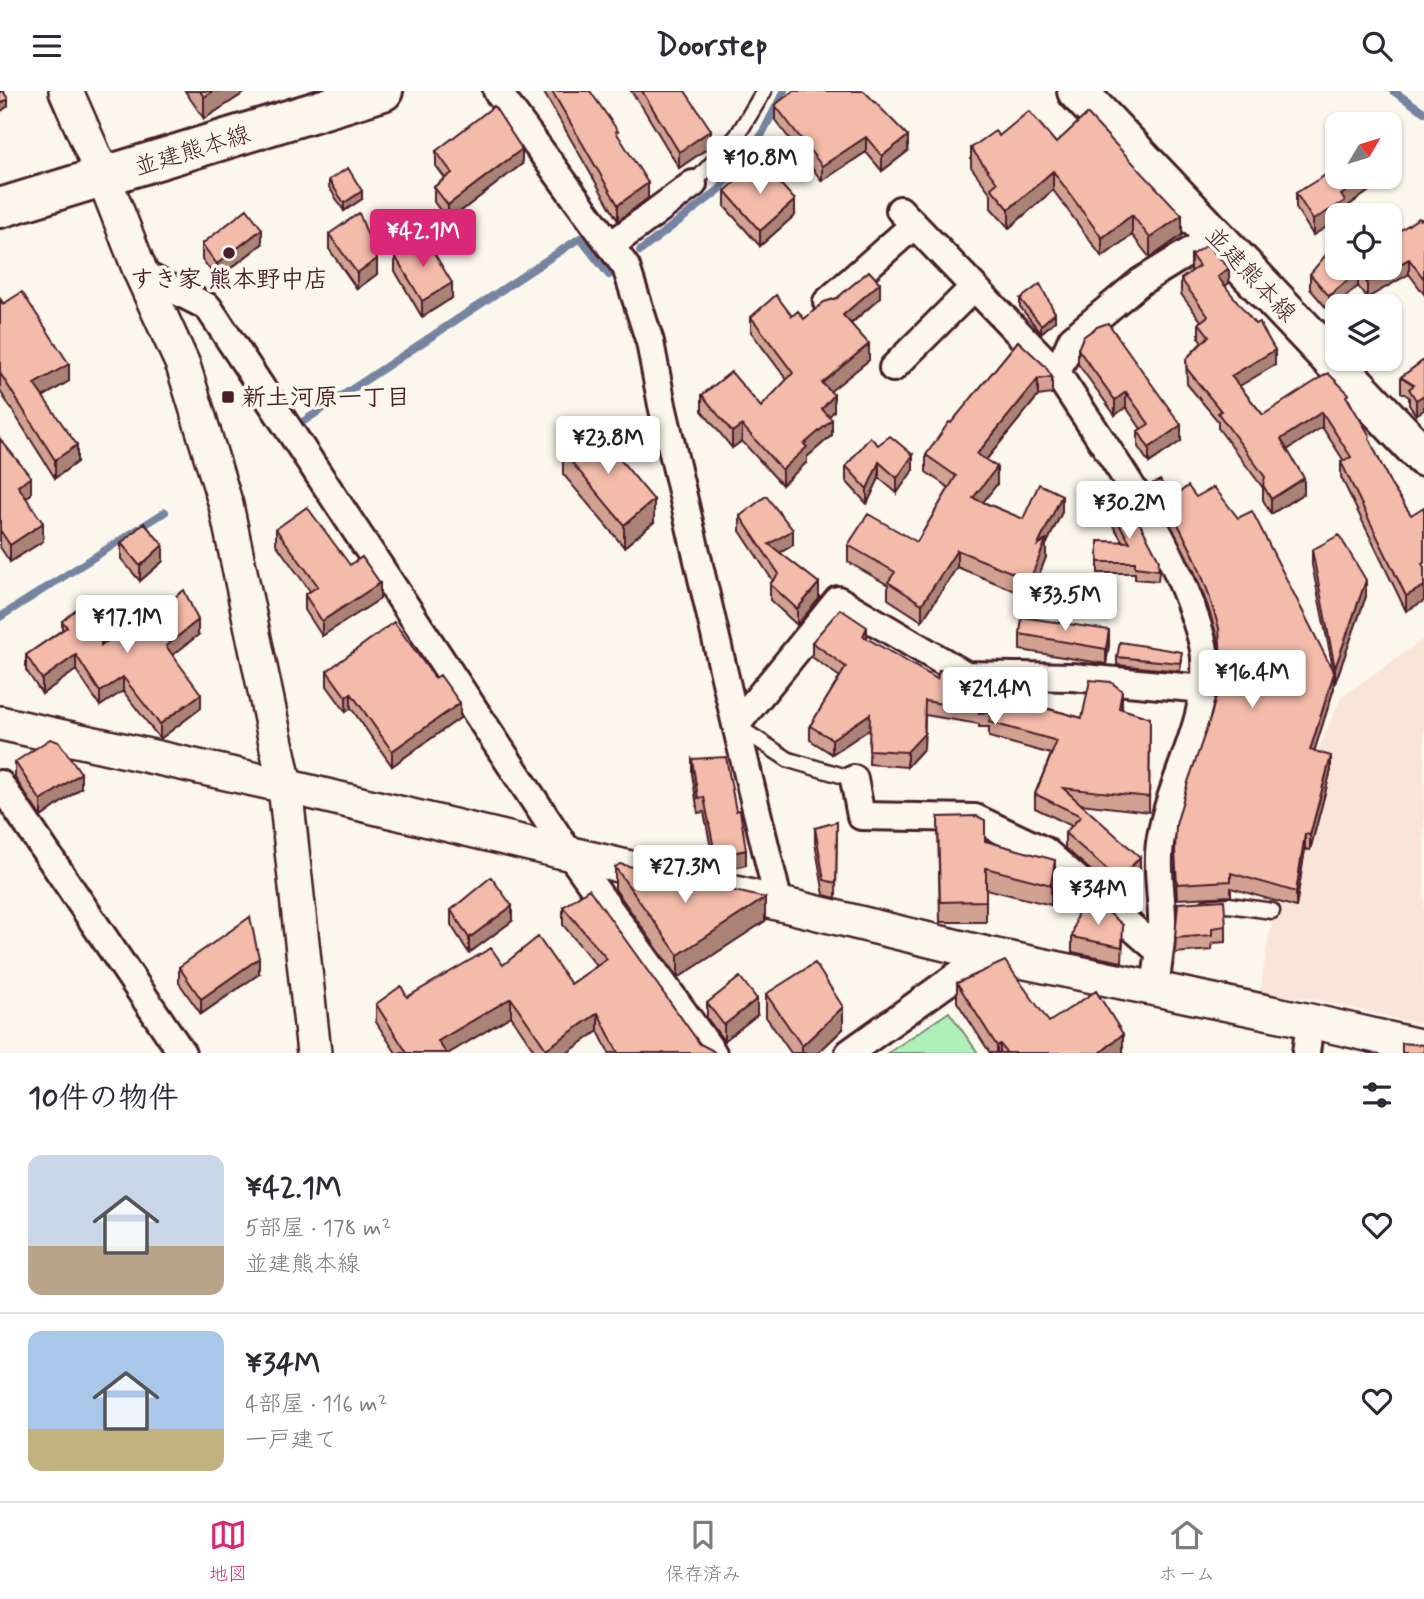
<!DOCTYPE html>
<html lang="ja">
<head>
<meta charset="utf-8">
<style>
	:root { --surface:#fff; --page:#f2f2f3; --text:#2b2b33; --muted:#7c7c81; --line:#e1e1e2; --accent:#db2777 }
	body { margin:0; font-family:Mynerve,"Klee One",sans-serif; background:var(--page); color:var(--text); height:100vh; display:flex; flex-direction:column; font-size:26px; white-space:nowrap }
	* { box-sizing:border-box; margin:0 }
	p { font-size:23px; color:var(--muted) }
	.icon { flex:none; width:38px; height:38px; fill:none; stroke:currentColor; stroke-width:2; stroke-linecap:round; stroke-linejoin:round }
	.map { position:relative; height:962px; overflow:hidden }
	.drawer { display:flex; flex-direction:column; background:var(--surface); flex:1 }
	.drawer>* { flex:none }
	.needle { width:46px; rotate:52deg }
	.buttons { position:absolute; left:1325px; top:21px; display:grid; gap:14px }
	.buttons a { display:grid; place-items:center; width:77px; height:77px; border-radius:14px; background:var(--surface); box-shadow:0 2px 5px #0004; font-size:35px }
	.price { position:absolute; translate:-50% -60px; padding:0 16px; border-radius:7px; background:#fff; color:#222; font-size:23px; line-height:46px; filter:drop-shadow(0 2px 4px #0008) }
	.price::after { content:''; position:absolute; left:50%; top:42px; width:21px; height:16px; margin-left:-10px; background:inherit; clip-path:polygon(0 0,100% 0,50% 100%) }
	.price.selected { background:var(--accent); color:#fff }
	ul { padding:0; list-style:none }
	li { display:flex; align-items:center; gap:21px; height:175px; padding:0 28px }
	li+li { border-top:2px solid var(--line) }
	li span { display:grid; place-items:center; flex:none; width:196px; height:140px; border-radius:14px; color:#555 }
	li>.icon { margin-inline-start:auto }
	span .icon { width:84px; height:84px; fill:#fffc; stroke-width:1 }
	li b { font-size:30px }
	h2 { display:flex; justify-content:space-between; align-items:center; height:84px; padding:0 28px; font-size:30px }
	header { display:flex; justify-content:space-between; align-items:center; height:91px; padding:0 28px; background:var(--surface); font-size:32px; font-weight:800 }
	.tab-bar { display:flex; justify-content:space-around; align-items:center; height:98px; border-top:2px solid var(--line); background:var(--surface); font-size:19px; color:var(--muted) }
	.tab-bar a { display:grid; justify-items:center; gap:4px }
	.tab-bar .selected { color:var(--accent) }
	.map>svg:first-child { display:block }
	.built { fill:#f9e5d8 }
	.green { fill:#aef0b9; stroke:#7c8872; stroke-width:2 }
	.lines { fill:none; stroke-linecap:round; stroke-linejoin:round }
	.stream { stroke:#7584a1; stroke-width:8 }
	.service-casing { stroke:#4a1f2b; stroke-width:19 }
	.minor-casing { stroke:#4a1f2b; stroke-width:32 }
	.tertiary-casing { stroke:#4a1f2b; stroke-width:38 }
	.secondary-casing { stroke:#4a1f2b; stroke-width:44 }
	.service { stroke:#fbf7ec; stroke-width:14 }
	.minor { stroke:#fbf7ec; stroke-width:26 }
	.tertiary { stroke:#fbf7ec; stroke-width:33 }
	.secondary { stroke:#fbf7ec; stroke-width:38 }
	.wall { fill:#d1a191; stroke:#4a1f2b; stroke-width:2 }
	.shaded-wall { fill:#aa8376; stroke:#4a1f2b; stroke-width:2 }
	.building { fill:#f3bba9; stroke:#4a1f2b; stroke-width:2 }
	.poi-dot { fill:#4a1f2b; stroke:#fbf7ec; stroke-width:2.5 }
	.labels { text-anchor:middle; stroke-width:7; stroke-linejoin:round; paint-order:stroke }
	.street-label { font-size:24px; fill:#4a1f2b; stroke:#fbf7ec }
	.poi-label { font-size:24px; font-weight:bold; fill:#4a1f2b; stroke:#fbf7ec }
</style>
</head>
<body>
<header><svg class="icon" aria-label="menu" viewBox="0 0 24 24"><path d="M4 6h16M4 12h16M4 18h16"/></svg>Doorstep<svg class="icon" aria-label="search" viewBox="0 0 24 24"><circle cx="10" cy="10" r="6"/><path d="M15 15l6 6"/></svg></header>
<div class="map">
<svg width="1424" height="962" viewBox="0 0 1424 962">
	<rect width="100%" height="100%" fill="#fbf7ec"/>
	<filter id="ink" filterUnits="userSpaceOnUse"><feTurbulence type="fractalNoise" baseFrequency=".0143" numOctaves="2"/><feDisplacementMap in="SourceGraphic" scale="14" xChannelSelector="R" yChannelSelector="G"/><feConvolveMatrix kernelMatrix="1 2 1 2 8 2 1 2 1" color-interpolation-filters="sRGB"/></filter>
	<g filter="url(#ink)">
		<path class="built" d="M1424 548V934L1314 908 1260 903 1268 848 1311 676 1341 606Z"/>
		<path class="green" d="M949 921 978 962H888Z"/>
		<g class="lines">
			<path class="stream" d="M1393 0 1424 21
				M640 160 719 99 761 45 784 0
				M304 330 580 147 609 184
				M0 526 165 421"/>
			<g class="service-casing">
				<path id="service" d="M693 93 737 45 764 0
					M737 635 789 669 854 688
					M1207 816 1229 814 1272 820"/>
			</g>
			<g class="minor-casing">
				<path id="minor" d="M497 0 626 176 650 251 662 314 736 634 779 813
					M900 119 1057 282
					M610 155 693 93
					M141 182 208 216 569 762 713 962
					M827 211 914 134
					M893 277 974 196
					M736 634 838 509 966 584 1072 586 1204 598
					M854 688 861 725 975 727 1045 760 1159 860
					M0 693 182 962
					M1155 899C1157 875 1163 849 1162 825 1161 799 1156 772 1161 746 1172 684 1209 632 1205 567 1204 551 1198 536 1193 521 1164 434 1106 358 1057 282L1072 248 1140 191 1215 145
					M849 962 987 863
					M1306 962 1310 930"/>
			</g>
			<g class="tertiary-casing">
				<path id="tertiary" d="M66 0 104 87 141 182 183 274 226 414 285 695 314 962
					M0 632 285 695 660 784
					M723 799 987 863 1310 930 1424 956"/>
			</g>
			<g class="secondary-casing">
				<path id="secondary" d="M1077 0 1424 366
					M0 117 383 0"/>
			</g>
			<use href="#service" class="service"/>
			<use href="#minor" class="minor"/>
			<use href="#tertiary" class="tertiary"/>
			<use href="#secondary" class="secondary"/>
		</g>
		<path class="wall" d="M185 0H247L204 28Z
			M543 0H590L648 107 618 130Z
			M631 0H685L711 55 679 77 643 17Z
			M775 14 908 60 882 80 866 61 822 90 775 29Z
			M999 45 1056 52 1182 144 1150 167 1132 144 1102 166 1053 99 1009 137 991 117V103L971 76V57Z
			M436 60 522 73 448 130 434 111V96L445 87 436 75Z
			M1337 86H1389L1345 117V124H1337V130L1313 144 1296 117V102Z
			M329 89 362 108 344 120 329 96Z
			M725 100 795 124 760 155 725 116Z
			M1424 127V203L1409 183 1367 207 1358 195 1329 220 1310 198V183L1337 177Z
			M329 143 377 183 357 198 329 158Z
			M202 153H262L217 188 202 168Z
			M1191 164 1229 192 1225 195 1275 274 1239 295 1263 324 1349 309 1370 350 1391 394 1411 424 1406 520 1341 386V371L1344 370 1322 336 1287 359 1304 402 1271 423 1263 409V397L1218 337V330L1187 293 1186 268 1202 251 1199 247V232L1201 230 1181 203V188L1192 180 1191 179Z
			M395 165 452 207 422 226 395 180Z
			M880 207 851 233 869 269 830 300 834 320 829 325 832 344 807 366V371L782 394 742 350 732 357 702 320V304L761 316 787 289 751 241V226L792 225 804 228Z
			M0 208 69 290 43 306 77 371 55 387 0 300Z
			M1020 208 1055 230 1041 242 1020 216Z
			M1018 250 1052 286V303L1038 305 986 369 997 393 983 411 1023 428 1062 421 1046 454V466L1030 506 957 476 922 530 888 508V494L848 471V454L917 451 949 397 926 381V364Z
			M1078 258 1181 350 1149 372 1138 356V340L1141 338 1126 316 1115 324 1078 273Z
			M1424 269 1416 324 1409 314V306L1401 301V286Z
			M0 348 31 403 26 407 43 450 10 471 0 456Z
			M878 354 913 379 897 402 879 387 867 413 846 390V375Z
			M563 361 654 431 624 456 563 383Z
			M1153 393 1167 408 1165 422 1153 401Z
			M1167 411 1334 582 1312 474V459L1366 505 1335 592 1334 583V597L1314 660 1331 679 1310 759 1305 758 1296 816 1231 797V805L1177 808 1175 760 1221 585 1219 552 1208 516 1195 482 1167 426Z
			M1109 417 1159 480 1158 490 1135 488V482H1098V450L1123 451 1109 428Z
			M740 425 793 454 780 462 819 508 797 534 770 509V493L773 490 740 440Z
			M276 438 350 474 380 508 322 545 305 519V504L310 500 276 453Z
			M121 452 163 470 140 490 121 468Z
			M103 529 102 553 198 544 173 564 201 617 160 648 123 600 100 615 76 579 42 603 26 579V564L62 539V530Z
			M1020 543 1109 554 1106 573 1020 559Z
			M867 548 937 588 1036 601 1035 614 1082 627 1122 615 1121 618 1150 627 1149 721 1081 713 1140 780 1119 804 1065 757V742L1072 735 1035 717V703L1051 663 989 646V636H979V633L925 624 924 657 907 676 869 673 870 638 832 663 810 649V635L840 586 812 566V551Z
			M1117 566 1182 569 1180 580 1117 574Z
			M327 580 435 587 460 627 392 675 351 617 346 621 327 595Z
			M692 668 736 720 746 774 722 780 715 778 704 721 698 722 692 683Z
			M15 671 81 697 41 726 15 687Z
			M938 726 985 750 1055 790 1051 814 986 798V831H940Z
			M837 731 836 807 824 804 815 752V737Z
			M615 776 765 830 678 887 615 798Z
			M1178 812 1226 835V851L1212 852V859L1175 862Z
			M563 816 700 953 715 962H609L598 940 567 962H536L511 925 449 962H396L376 931V913L407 906 503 874 571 893 597 875 563 834Z
			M451 819 512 830 469 862 451 834Z
			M1072 846 1123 850 1122 871 1072 861Z
			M179 876 259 883 201 923 179 892Z
			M957 892 1049 931 1123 962H990L957 911Z
			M766 903 843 938 818 962H791L766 926Z
			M707 912 757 924 724 950 707 927Z"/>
		<path class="shaded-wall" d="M213 0H247L204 28V6Z
			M8 8V15L0 21V13Z
			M711 39V55L679 77V61Z
			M908 45V60L882 80V65Z
			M866 46V61L822 90V75Z
			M522 58V73L448 130V114Z
			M1394 67V82L1390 85V70Z
			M1053 80V99L1009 137V118Z
			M1367 86H1389L1345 117V124H1337V130L1313 144V129L1341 104Z
			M648 92V107L618 130V114Z
			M362 100V108L344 120V112Z
			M795 109V124L760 155V140Z
			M1132 124V144L1102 166V147Z
			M1182 124V144L1150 167V147Z
			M262 138V153L217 188V173Z
			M377 168V183L357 198V182Z
			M1409 168V183L1367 207V191Z
			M1229 177V192L1218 200V186Z
			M1358 180V195L1329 220V205Z
			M452 192V207L422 226V210Z
			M880 192V207L843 239V224Z
			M1055 222V230L1041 242V234Z
			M869 253V269L822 307V292Z
			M1275 259V274L1231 300V285Z
			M69 273V290L34 311V293Z
			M1038 288V305L977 380V363Z
			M1126 301V316L1115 324V309Z
			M834 304V320L822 334V318Z
			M1424 304V319L1416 324V309Z
			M1322 321V336L1281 363V348Z
			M832 329V344L807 366V371L782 394V379L804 353Z
			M742 334V350L732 357V341Z
			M1181 334V350L1149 372V357Z
			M77 354V371L55 387V369Z
			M913 364V379L897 402V387Z
			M879 371V387L867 413V398Z
			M997 376V393L973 424V407Z
			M31 386V403L18 412V395Z
			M1304 387V402L1271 423V408Z
			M1062 404V421L1046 454V466L1030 506V489L1038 454Z
			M654 409V431L624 456V434Z
			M43 432V450L10 471V454Z
			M793 439V454L769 468V453Z
			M163 454V470L140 490V475Z
			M957 459V476L922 530V513Z
			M1366 489V505L1335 592V577Z
			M380 492V508L322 545V530Z
			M819 492V508L797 534V518Z
			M1424 495V510L1406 520V505Z
			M198 529V544L166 569V555Z
			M867 536V550L863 545Z
			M1109 539V554L1106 573V558Z
			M76 564V579L42 603V588Z
			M1334 582V597L1310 674V659Z
			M123 586V600L100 615V601Z
			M1122 600V615L1119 632V617Z
			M351 602V617L346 621V606Z
			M201 603V617L160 648V633Z
			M460 612V627L392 675V660Z
			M870 623V638L832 663V648Z
			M925 624 924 657 907 676V661Z
			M1331 665V679L1310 759V744Z
			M81 682V697L41 726V710Z
			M1305 743V758L1296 816V801Z
			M746 759V774L722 780V764Z
			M1140 766V780L1119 804V789Z
			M1055 769V790L1051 814V794Z
			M765 807V830L678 887V864Z
			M512 815V830L469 862V847Z
			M259 867V883L201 923V908Z
			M511 907V925L449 962H438V950Z
			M757 908V924L724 950V934Z
			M843 916V938L818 962H802V955Z
			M598 922V940L567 962H546V958Z
			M1123 943V962H1100Z
			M1000 953V962H997V955Z"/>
		<path class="building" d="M0 0H3L8 8 0 13Z
			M200 0H213L204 6Z
			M552 0H590L618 40 616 41 648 92 618 114Z
			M642 0H685L711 39 679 61Z
			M793 0H864L908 45 882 65 866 46 822 75 775 14Z
			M494 15 522 58 448 114 434 96 452 82 436 60Z
			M1029 20 1056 52 1087 23 1182 124 1150 147 1132 124 1102 147 1053 80 1009 118 991 97 997 92 971 57 995 40 999 45Z
			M1390 61 1394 67 1390 70Z
			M759 69 795 109 760 140 725 100Z
			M348 77 362 100 344 112 329 89Z
			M1337 77V86H1367L1341 104 1345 110 1313 129 1296 102Z
			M247 118 262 138 217 173 202 153Z
			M359 122 377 168 357 182 329 143Z
			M1419 127 1421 129 1424 127V188L1409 168 1367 191 1358 180 1329 205 1310 183 1329 160 1334 166 1337 164V177H1390V146Z
			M425 147 452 192 422 210 395 165Z
			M1207 154 1229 177 1218 186 1255 233 1259 231 1275 259 1231 285 1263 324 1328 282 1349 303 1346 305 1370 345 1369 347 1391 394 1411 424 1424 416V472L1422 473 1424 476V495L1406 505 1341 371 1351 366 1322 321 1281 348 1304 387 1271 408 1263 394 1265 386 1218 322 1221 320 1187 278 1186 268 1209 245 1199 232 1208 225 1181 188 1199 175 1191 164Z
			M869 180 880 192 843 224 869 253 822 292 834 304 822 318 832 329 804 353 807 356 782 379 742 334 732 341 702 304 731 281 761 316 793 282 751 226 776 204 792 225 798 220 804 228 824 211 837 207Z
			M1040 193 1055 222 1041 234 1020 208Z
			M22 201 69 273 34 293 77 354 55 369 0 282V208L3 213Z
			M1108 232 1181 334 1149 357 1138 340 1149 333 1126 301 1115 309 1078 258 1083 246 1097 236Z
			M1018 250 1045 275 1052 286 1038 288 977 363 997 376 973 407 1023 428 1039 393 1062 404 1038 454 1046 449 1030 489 957 459 922 513 888 491 895 481 848 454 868 423 917 451 956 385 926 364 949 331 951 332Z
			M1424 269V304L1416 309 1409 298 1414 294 1401 286Z
			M593 336 654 409 624 434 563 361Z
			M890 345 913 364 897 387 879 371 867 398 846 375 870 346 878 354Z
			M0 348 31 386 18 395 43 432 10 454 0 439Z
			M1160 389 1167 400 1165 415 1153 393Z
			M1188 395 1196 406 1214 396 1238 427 1252 420 1334 582 1310 659 1331 665 1310 744 1305 743 1296 801 1231 782V790L1177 793 1175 760 1176 734 1188 691 1211 625 1222 582 1219 537 1208 501 1195 467 1167 411Z
			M766 405 793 439 769 453 819 492 797 518 770 493 779 483 740 425Z
			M1126 406 1159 469 1158 479 1135 476V471H1098V450L1130 451 1109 417Z
			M307 416 350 474 362 466 380 492 322 530 305 504 318 495 276 438Z
			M144 432 163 454 140 475 121 452Z
			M1339 444 1366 489 1335 577 1312 459Z
			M184 499 198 529 166 555 201 603 160 633 123 586 100 601 76 564 42 588 26 564 67 536 62 530 81 514 103 515 101 554 138 530 140 533Z
			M840 518 867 536 863 545 937 588 939 579 966 585 1036 587 1033 614 1082 627 1090 589 1111 591 1122 600 1119 617 1150 627 1149 706 1063 697 1140 766 1119 789 1065 742 1081 725 1035 703 1057 650 989 631 992 621 979 622V619L925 610 924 643 907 661 869 659 870 623 832 648 810 635 846 576 812 551Z
			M1022 526 1109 539 1106 558 1020 543Z
			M394 531 435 587 440 584 460 612 392 660 351 602 346 606 327 580Z
			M1120 551 1182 561 1180 572 1117 566Z
			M50 648 59 651 81 682 41 710 15 671Z
			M726 666 736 720 740 719 746 759 722 764 715 763 704 706 698 707 692 668Z
			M977 725 985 729V750L1055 769 1051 794 986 777V810L940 811 938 726Z
			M837 731 836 792 824 789 815 737Z
			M620 773 765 807 678 864 615 776Z
			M491 786 512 815 469 847 451 819Z
			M589 798 700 953 712 959 715 962H618L598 922 546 958 511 907 438 950 446 962H407L376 913 401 895 407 906 491 857 503 874 538 846 571 893 607 868 563 816Z
			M1224 809 1226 835 1212 837V844L1175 847 1178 812Z
			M1079 814 1108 821 1123 834 1122 856 1072 846Z
			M250 826 259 867 201 908 179 876Z
			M1005 870 1049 931 1096 900 1123 943 1100 962H1007L1000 953 997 955 957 892Z
			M815 872 843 916 802 955 766 903Z
			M740 886 757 908 724 934 707 912Z
			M1402 952 1424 954V962H1402Z"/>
	</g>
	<g class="poi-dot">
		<circle cx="229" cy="162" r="7"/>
		<rect x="221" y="299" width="14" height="14" rx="3.5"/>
	</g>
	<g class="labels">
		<g class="street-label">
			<text transform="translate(192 59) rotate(-17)" y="8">並建熊本線</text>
			<text transform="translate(1251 183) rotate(47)" y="8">並建熊本線</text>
		</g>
		<g class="poi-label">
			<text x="229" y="196">すき家 熊本野中店</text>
			<text x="242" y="314" text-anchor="start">新土河原一丁目</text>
		</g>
	</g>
</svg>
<div class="buttons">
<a><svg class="needle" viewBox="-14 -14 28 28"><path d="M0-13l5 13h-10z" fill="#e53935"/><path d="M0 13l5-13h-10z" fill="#7c7c81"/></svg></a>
<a><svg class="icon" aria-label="locate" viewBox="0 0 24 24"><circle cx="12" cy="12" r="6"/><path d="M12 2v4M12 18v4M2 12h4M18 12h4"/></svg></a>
<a><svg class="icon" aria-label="layers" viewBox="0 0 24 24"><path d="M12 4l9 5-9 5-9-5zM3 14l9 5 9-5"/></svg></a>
</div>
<b class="price" style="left:760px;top:105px">¥10.8M</b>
<b class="price selected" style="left:423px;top:178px">¥42.1M</b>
<b class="price" style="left:608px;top:385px">¥23.8M</b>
<b class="price" style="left:1129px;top:450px">¥30.2M</b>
<b class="price" style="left:1065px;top:542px">¥33.5M</b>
<b class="price" style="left:127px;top:564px">¥17.1M</b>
<b class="price" style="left:1252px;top:619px">¥16.4M</b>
<b class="price" style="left:995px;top:636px">¥21.4M</b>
<b class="price" style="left:685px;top:814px">¥27.3M</b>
<b class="price" style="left:1098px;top:836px">¥34M</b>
</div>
<section class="drawer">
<h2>10件の物件<svg class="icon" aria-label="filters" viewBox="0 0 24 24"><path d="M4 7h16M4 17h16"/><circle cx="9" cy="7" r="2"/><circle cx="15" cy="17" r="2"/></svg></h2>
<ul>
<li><span style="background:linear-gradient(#c9d6e8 65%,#b9a48a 0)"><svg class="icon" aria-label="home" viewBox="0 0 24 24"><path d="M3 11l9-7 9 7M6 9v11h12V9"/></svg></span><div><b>¥42.1M</b><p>5部屋 · 178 m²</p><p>並建熊本線</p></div><svg class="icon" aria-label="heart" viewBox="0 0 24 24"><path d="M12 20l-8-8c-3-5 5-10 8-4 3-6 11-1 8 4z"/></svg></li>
<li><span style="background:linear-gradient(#a9c7e8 70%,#c2b280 0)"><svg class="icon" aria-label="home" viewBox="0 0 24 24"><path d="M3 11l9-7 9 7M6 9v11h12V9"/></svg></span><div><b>¥34M</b><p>4部屋 · 116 m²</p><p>一戸建て</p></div><svg class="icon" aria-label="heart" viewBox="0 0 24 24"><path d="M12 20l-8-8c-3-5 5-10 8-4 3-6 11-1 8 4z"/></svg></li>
</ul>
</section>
<nav class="tab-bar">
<a class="selected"><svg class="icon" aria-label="map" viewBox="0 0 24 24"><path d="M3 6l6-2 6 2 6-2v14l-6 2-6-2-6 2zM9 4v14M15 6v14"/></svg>地図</a>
<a><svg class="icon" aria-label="saved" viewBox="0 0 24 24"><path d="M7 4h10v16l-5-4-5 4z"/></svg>保存済み</a>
<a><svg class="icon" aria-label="home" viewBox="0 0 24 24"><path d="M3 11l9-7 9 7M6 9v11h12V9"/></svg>ホーム</a>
</nav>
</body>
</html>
